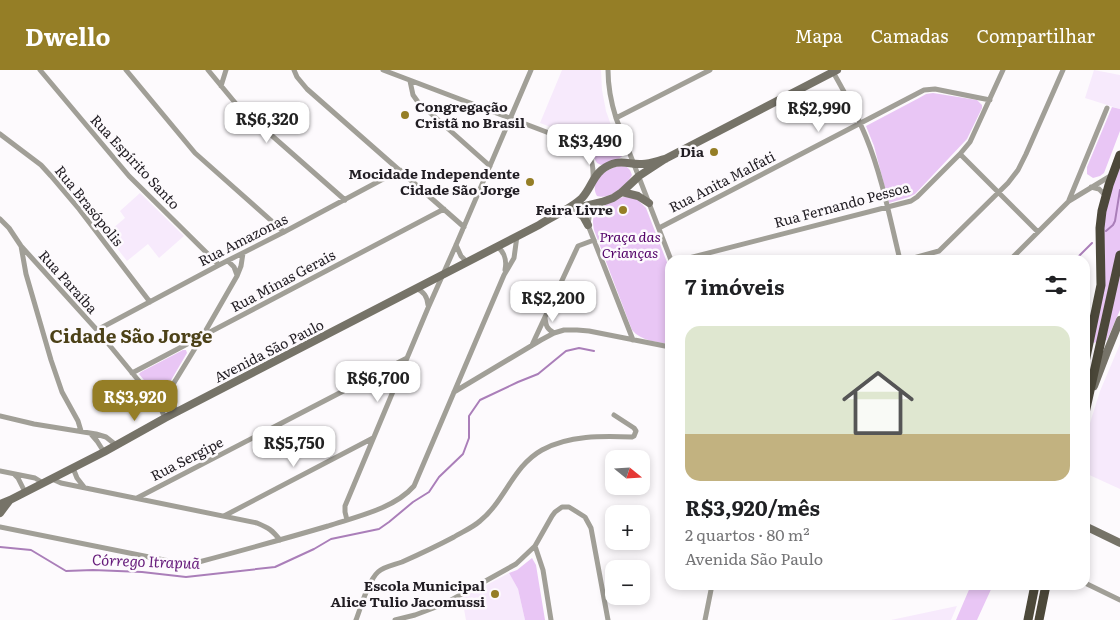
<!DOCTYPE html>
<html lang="pt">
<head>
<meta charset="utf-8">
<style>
	:root { --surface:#fff; --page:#f6f6f6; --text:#202124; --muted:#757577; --accent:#957e26 }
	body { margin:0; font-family:Literata,serif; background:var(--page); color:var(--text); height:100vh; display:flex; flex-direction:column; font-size:19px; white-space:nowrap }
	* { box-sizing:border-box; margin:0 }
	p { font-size:16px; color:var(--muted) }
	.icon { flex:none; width:28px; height:28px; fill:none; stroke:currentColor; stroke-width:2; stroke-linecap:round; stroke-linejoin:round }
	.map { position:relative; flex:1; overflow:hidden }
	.side { position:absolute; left:665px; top:185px; width:425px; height:335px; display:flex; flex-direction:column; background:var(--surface); border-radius:15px; box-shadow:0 2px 8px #0003 }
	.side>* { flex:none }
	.needle { width:32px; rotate:108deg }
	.controls { position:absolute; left:605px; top:380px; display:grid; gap:10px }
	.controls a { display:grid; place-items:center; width:45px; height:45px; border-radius:10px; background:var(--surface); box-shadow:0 2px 8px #0003; font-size:25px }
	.price { position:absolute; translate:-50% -42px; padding:0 11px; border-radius:10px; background:#fff; color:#222; font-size:16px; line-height:32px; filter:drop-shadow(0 1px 2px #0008) }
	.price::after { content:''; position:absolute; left:50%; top:30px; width:15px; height:11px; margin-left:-8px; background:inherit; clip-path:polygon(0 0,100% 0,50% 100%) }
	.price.on { background:var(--accent); color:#fff }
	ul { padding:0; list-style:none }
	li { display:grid; align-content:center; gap:10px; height:265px; padding:0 20px }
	li span { display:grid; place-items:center; height:155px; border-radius:15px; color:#555 }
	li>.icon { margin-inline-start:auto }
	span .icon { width:90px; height:90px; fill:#fffc; stroke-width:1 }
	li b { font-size:21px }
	h2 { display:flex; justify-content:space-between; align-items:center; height:60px; padding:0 20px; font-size:21px }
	header { display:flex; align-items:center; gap:30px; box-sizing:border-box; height:70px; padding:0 25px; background:var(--accent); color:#fff }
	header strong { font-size:24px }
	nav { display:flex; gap:28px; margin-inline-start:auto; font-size:18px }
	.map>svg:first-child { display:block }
	.built { fill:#f7eafc }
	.green { fill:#e9c6f5 }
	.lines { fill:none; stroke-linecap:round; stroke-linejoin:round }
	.stream { stroke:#aa7eb9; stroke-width:2 }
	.minor { stroke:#a19f97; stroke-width:5 }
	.secondary { stroke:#767368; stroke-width:8 }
	.trunk { stroke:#4c483a; stroke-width:9 }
	.poi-dot { fill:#957e26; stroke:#fdfafd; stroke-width:2 }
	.labels { text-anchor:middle; stroke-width:5; stroke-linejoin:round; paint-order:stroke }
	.poi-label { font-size:14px; font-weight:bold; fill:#211d23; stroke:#fdfafd; text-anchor:end }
	.street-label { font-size:14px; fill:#211d23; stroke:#fdfafd }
	.park-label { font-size:14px; font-style:italic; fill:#520067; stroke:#fdfafd }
	.water-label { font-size:15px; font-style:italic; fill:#651a7a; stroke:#fdfafd }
	.district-label { font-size:19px; font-weight:bold; fill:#4c4118; stroke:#fdfafd }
</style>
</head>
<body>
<header>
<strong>Dwello</strong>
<nav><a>Mapa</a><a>Camadas</a><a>Compartilhar</a></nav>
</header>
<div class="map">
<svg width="1120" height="550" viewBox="0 0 1120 550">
	<rect width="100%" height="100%" fill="#fdfafd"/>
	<path class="built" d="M562 0H601L602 20 606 41 617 72 616 76 614 79 611 80 540 53Z
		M1094 0 1120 5V39L1085 28Z
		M140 123 184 166 159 188 148 174 127 191 106 164 125 148 120 141Z
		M1120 274V419L1085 403V369L1100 321Z
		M509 503 518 519 525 550H466L462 528Z
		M957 536 951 550H891Z"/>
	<path class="green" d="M933 23 977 30 982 35V38L967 69 915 124 909 127 889 133 874 76 866 56 919 28 926 24Z
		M1112 37 1120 39V61L1104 103 1100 106 1093 108 1087 104V97Z
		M585 70 612 80 616 77V71L619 70 623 85C619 91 608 93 601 95L597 93 589 79 584 73Z
		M1120 91V240L1107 270 1093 273 1105 141Z
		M621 96 627 97 630 100 632 105C626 116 610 130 597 126 588 111 608 97 621 96Z
		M628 126 638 130 646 138 670 200V274C657 272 641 271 632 260L594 160C593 154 592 149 595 144 600 136 620 127 628 126Z
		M183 280H186L187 283 163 324 160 326 156 325 139 304 141 302Z
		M532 488 536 495 545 550H525L518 519 509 503 517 500Z
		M971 515H993L977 550H956Z"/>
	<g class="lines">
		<path class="stream" d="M1106 161 1113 155 1115 151 1120 120
			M1075 190 1092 173
			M0 477 31 480 66 501 93 500 142 502 186 507 275 497 314 479 331 469 379 459 389 452 413 432 429 422 439 407 463 384 469 368V346L480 330 518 312 538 304 566 281 579 278 594 281"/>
		<path class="minor" d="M40 0 129 106 219 195
			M126 0 195 83 284 162
			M208 0 237 35 345 130
			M294 0 297 7 307 19 464 157
			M383 0 578 74C591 82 594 94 593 109
			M608 0C608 17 611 32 616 48L671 190
			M833 2C845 23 857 45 866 67 882 106 890 149 900 190
			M410 11 413 25 418 32 490 96
			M221 16 226 0
			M616 48 710 0
			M0 64 41 95 51 106 79 139 150 232
			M960 84 1038 162
			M1091 117 1099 119 1106 126
			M1069 130 1107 38
			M591 134 588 155 633 270
			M0 149 9 158 21 176 97 260 152 327 161 334
			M659 158 924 20 935 19 990 30
			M456 175 461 186 467 192
			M21 176 26 204 51 290 62 322 78 351 81 361
			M497 176C505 183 507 190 505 200
			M681 190 911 131 917 127 960 84 970 72 1003 0
			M906 190 939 181 1008 113 1018 100 1026 84 1063 0
			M1010 190 1069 131 1112 105
			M228 191 234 197 237 205
			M416 218C424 222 427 226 428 235
			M545 248C546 256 547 259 554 263
			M97 260 219 195 284 162 400 100
			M532 275 578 176 594 170
			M132 303 444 139
			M171 319C169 329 173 334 177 342
			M454 322 541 270 554 263 564 260H577L589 261 670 277
			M0 346 34 354 96 364 106 367 116 375
			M165 348 161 339V334L202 267 237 206 241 196 243 183
			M91 364 97 371 104 382
			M73 398 77 408 84 417
			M0 401 35 408 43 413
			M14 404 18 408 25 422
			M52 409 61 413 257 453C269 458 272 460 280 470
			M137 428 407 288
			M224 446 373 368
			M347 450 345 442V436L428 238 456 175 531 0
			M0 457 174 492 186 494 195 493C240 481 284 469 328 456 355 447 394 439 414 416L504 205 514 188 517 166
			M535 476 543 500 551 550
			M1085 513 1120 530
			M356 550C361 537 368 511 378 502 384 496 394 495 402 492 420 484 437 476 454 467 462 462 472 458 480 451 505 431 513 396 542 380 569 365 602 366 632 367L634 366 636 361 634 358 614 345
			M395 550 415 545 444 534 516 494 535 476 552 446 555 442 562 437H569L585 447 591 458 608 550
			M705 550 712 515"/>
		<path class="secondary" d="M622 122 638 126 649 133
			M573 140 583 146 588 155
			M566 143 581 137 602 132 613 128 622 122 639 106 665 89 837 0
			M1094 316 1107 282 1120 250
			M0 434 10 430 104 382 165 348 539 155C551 147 572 138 582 128 593 116 593 101 612 94 622 90 632 95 642 94 650 94 657 91 665 89
			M0 443 9 431
			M1085 456 1120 473"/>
		<path class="trunk" d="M1085 292 1101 215 1100 158 1102 141 1109 115 1120 85
			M1085 343 1120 185
			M1028 550 1035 515
			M1039 550 1046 515"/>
	</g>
	<g class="poi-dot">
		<circle cx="405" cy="45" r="5"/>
		<circle cx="714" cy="82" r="5"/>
		<circle cx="530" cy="112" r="5"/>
		<circle cx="623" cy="140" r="5"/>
		<circle cx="495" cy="524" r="5"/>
	</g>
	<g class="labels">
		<g class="poi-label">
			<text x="415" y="42" text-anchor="start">Congregação<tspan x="415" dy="16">Cristã no Brasil</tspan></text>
			<text x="704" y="87">Dia</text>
			<text x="520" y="109">Mocidade Independente<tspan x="520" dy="16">Cidade São Jorge</tspan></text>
			<text x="613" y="145">Feira Livre</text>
			<text x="485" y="521">Escola Municipal<tspan x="485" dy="16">Alice Tulio Jacomussi</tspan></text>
		</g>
		<g class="street-label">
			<text transform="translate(135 92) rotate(47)" y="5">Rua Espírito Santo</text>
			<text transform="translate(722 112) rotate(-27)" y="5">Rua Anita Malfati</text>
			<text transform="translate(842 135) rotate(-15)" y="5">Rua Fernando Pessoa</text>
			<text transform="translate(89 136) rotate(51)" y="5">Rua Brasópolis</text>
			<text transform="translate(243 170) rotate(-27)" y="5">Rua Amazonas</text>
			<text transform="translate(283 211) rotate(-28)" y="5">Rua Minas Gerais</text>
			<text transform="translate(68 212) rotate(48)" y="5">Rua Paraíba</text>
			<text transform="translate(269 281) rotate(-27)" y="5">Avenida São Paulo</text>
			<text transform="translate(187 389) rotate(-27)" y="5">Rua Sergipe</text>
		</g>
		<g class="park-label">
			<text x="630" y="172">Praça das<tspan x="630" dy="16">Crianças</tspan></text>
		</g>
		<g class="water-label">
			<text transform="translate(146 492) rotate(2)" y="5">Córrego Itrapuã</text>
		</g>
		<g class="district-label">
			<text x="131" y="273">Cidade São Jorge</text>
		</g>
	</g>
</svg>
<div class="controls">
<a><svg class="needle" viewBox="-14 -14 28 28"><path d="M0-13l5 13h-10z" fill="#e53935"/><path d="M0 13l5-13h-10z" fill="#757577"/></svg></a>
<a>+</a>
<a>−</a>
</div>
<b class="price" style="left:819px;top:63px">R$2,990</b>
<b class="price" style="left:267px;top:74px">R$6,320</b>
<b class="price" style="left:590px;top:96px">R$3,490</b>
<b class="price" style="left:553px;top:253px">R$2,200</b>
<b class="price" style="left:378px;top:333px">R$6,700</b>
<b class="price on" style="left:135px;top:352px">R$3,920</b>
<b class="price" style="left:294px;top:398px">R$5,750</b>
<section class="side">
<h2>7 imóveis<svg class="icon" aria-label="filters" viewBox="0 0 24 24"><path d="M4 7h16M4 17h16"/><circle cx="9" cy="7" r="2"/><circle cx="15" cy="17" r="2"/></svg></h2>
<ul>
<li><span style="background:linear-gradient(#dfe7d0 70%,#c2b280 0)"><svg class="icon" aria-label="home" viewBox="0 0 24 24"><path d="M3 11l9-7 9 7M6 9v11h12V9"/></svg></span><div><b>R$3,920/mês</b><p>2 quartos · 80 m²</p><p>Avenida São Paulo</p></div></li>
</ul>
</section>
</div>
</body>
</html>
